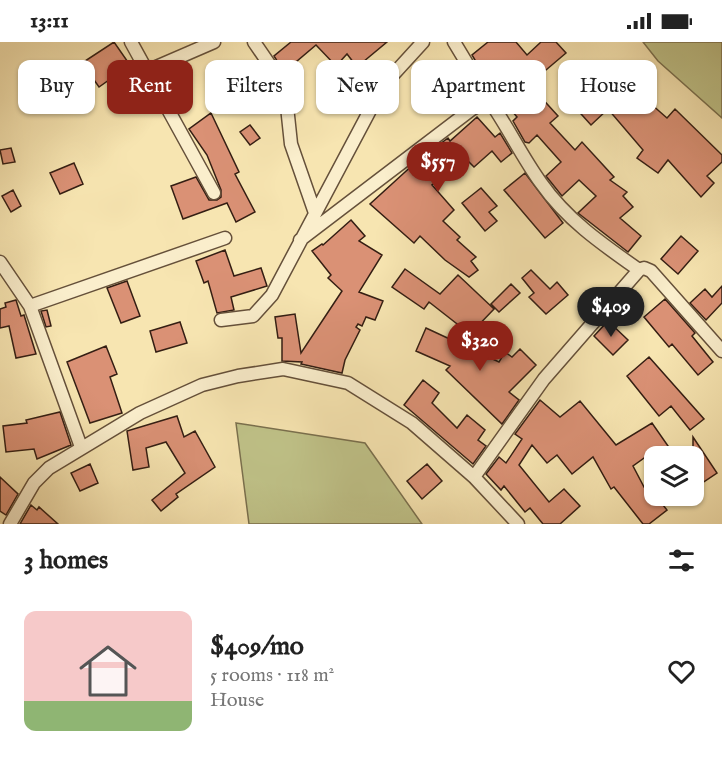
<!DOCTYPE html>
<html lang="en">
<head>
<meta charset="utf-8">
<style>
	:root { --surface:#fff; --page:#f2f2f2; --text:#222; --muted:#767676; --accent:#8f2418 }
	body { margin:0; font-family:"IM FELL English",serif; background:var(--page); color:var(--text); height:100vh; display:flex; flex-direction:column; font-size:22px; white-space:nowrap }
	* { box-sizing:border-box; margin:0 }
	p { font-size:20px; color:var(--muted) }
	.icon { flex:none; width:33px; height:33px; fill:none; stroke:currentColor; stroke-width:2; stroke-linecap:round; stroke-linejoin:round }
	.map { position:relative; height:482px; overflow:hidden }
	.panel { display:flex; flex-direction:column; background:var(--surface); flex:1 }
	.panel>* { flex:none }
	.guide { position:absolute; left:18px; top:18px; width:687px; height:54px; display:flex; gap:12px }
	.tools { position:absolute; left:644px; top:404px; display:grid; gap:12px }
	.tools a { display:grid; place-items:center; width:60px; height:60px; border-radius:12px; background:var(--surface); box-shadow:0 2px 4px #0004; font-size:30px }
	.price { position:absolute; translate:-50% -51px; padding:0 14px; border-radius:21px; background:var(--accent); color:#fff; font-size:20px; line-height:39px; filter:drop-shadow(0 2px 3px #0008) }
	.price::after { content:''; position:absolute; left:50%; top:36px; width:18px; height:14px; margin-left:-9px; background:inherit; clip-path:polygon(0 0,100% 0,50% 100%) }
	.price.active { background:#222; color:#fff }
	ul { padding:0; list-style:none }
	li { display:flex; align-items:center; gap:18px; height:150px; padding:0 24px }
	li span { display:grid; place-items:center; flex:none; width:168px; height:120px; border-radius:12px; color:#555 }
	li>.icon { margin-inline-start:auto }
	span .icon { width:72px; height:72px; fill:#fffc; stroke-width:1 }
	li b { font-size:26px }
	h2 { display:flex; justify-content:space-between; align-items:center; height:72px; padding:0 24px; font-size:26px }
	.tag { padding:0 21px; border-radius:12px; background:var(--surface); box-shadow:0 2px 4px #0004; font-size:21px; line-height:54px }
	.tag.active { background:var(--accent); color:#fff }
	.status { display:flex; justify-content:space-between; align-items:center; height:42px; padding:0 30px; background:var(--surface); direction:ltr }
	.status svg { height:16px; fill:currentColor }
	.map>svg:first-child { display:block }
	.green { fill:#c0c389; stroke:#7a704e; stroke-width:1.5 }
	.building { fill:#da9175; stroke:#341e13; stroke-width:1.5 }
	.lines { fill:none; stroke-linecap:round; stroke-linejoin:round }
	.minor-casing { stroke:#65503a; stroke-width:15 }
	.minor { stroke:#faeecc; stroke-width:12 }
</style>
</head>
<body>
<div class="status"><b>13:11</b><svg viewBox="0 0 49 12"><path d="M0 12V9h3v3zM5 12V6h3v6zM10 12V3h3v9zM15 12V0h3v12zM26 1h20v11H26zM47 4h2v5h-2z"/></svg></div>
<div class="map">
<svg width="722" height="482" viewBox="0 0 722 482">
	<rect width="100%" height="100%" fill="#f7e5b1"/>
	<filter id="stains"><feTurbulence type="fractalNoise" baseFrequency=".00333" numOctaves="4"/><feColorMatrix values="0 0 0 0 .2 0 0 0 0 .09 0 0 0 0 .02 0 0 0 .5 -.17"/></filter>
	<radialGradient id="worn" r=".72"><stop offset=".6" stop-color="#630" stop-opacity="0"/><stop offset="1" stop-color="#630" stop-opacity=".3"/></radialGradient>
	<path class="green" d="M643 0H722V76L658 19Z
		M236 381 365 401 422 482H249Z"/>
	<path class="building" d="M114 0 130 23 99 45 82 21Z
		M291 0H387L357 25 347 12 336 24 316 3 284 30 274 14Z
		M488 0H516L527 13 541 0H556L566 11 533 39 541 49 538 52 558 74 550 81 575 108 582 100 614 135 610 138 627 150 623 154 633 165 620 176 641 194 628 210 578 171 596 154 579 138 562 154 546 134 561 120 537 93 529 101 525 100 513 79 517 75 488 40 472 13Z
		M610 35 643 70 651 62 667 76 675 67 722 113V120L707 134 714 141 701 155 668 118 658 131 637 116 643 108 608 67 591 83 573 63Z
		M211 71 239 130 235 132 255 170 236 180 227 161 183 177 171 144 196 135 209 158H217L221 155V148L207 113 189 87Z
		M477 75 495 95 500 91 512 111 501 120 492 109 474 125 467 118 432 143 454 168 443 179 460 195 457 198 476 215 471 219 478 228 469 235 445 218 420 194 414 201 370 162 416 120 448 96 450 99Z
		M250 83 260 96 250 103 240 90Z
		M11 106 15 120 3 122 0 108Z
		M74 121 83 142 60 152 50 131Z
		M525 131 563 181 545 196 504 148Z
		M481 146 497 164 489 170 497 179 485 189 462 161Z
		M13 148 21 164 11 170 2 154Z
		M351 178 365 194 359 199 382 213 359 250 383 259 375 278 366 275 362 284 358 282 356 285 360 288 345 318 342 331 301 322 302 320 282 319V296H278L275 275 295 272 301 311 342 249 328 236 331 233 312 209 322 202 323 203Z
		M681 194 698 209 678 232 661 217Z
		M225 208 234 234 261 226 267 244 231 255 234 268 217 271 208 239 204 241 196 219Z
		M405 227 440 252 458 233 494 267 470 292 429 260 424 267 392 245Z
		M531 228 550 247 557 240 568 253 546 272 529 255 534 251 522 236Z
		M127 239 140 274 121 281 107 246Z
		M511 242 520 251 499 270 491 262Z
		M722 244V261L706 278 690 261 705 247 712 255Z
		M665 257 695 291 692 294 713 320 698 333 672 302 669 305 644 275Z
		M16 258 21 274 24 273 36 312 16 316 9 284 0 286V267L6 265 5 261Z
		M47 268 51 284 46 285 41 269Z
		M608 279 628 298 613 313 594 294Z
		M180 280 187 301 156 310 150 289Z
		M426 286 499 320 505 310 512 315 520 307 536 323 509 350 519 358 502 382 446 328 450 324 416 309Z
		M106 304 117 332 110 335 122 371 90 381 67 320Z
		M649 315 704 377 690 388 671 364 659 374 627 334Z
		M423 338 439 351 432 361 457 386 467 373 485 388 478 398 486 404 473 422 404 363Z
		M540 358 560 375 580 359 616 403 652 381 675 414H647L633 424 644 445 647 443 667 468 649 482H643L614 445 611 447 593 415 572 432 557 413 547 421 532 403 519 423 549 460 564 447 580 464 560 482H543L530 466 525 470 504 444 501 448 486 432 499 415 506 421 522 397 515 392Z
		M60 370 71 403 37 417 34 407 6 410 3 384 27 381 26 378Z
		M177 374 184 395 195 389 215 425 176 452 178 455 161 469 152 458 185 431 166 400 146 406 149 425 133 428 127 389Z
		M693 395 717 431 693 447Z
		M90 422 98 441 80 449 71 431Z
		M427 422 442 439 422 457 407 439Z
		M0 435 18 452 6 473 0 469Z
		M31 463 37 468 39 465 58 482H20Z"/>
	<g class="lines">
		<g class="minor-casing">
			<path id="minor" d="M131 0 214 151
				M254 0 276 32 286 55 291 102 315 171
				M454 0 489 58
				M147 29 214 0
				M300 198 472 67 489 58C508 85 522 115 541 141 567 178 602 202 639 228
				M0 220 30 264 81 405
				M30 264 225 196
				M221 278 253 274 272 253 377 55 391 35 423 0
				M474 435 544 337 639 228 644 226 651 229 722 309
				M10 482 34 441 49 426 140 371 202 343 238 334 283 327 348 341 412 381 474 435 518 482"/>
		</g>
		<use href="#minor" class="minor"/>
	</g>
	<rect width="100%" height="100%" filter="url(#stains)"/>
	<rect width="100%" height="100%" fill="url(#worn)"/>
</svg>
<div class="tools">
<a><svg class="icon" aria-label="layers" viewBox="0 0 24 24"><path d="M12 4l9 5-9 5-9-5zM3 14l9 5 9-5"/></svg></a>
</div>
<b class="price" style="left:438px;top:151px">$557</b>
<b class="price active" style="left:611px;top:296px">$409</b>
<b class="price" style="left:480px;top:330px">$320</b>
<div class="guide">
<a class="tag">Buy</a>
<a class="tag active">Rent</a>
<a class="tag">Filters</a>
<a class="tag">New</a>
<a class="tag">Apartment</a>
<a class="tag">House</a>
</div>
</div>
<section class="panel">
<h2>3 homes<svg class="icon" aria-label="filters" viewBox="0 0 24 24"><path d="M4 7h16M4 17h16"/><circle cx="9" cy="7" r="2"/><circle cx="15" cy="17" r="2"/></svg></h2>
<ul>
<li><span style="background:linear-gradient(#f6c9c9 75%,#8fb573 0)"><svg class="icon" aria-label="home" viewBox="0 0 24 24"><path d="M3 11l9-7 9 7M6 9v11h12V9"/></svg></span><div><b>$409/mo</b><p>5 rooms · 118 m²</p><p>House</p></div><svg class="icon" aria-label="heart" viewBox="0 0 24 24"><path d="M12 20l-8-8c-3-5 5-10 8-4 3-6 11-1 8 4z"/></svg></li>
</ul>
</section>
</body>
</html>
